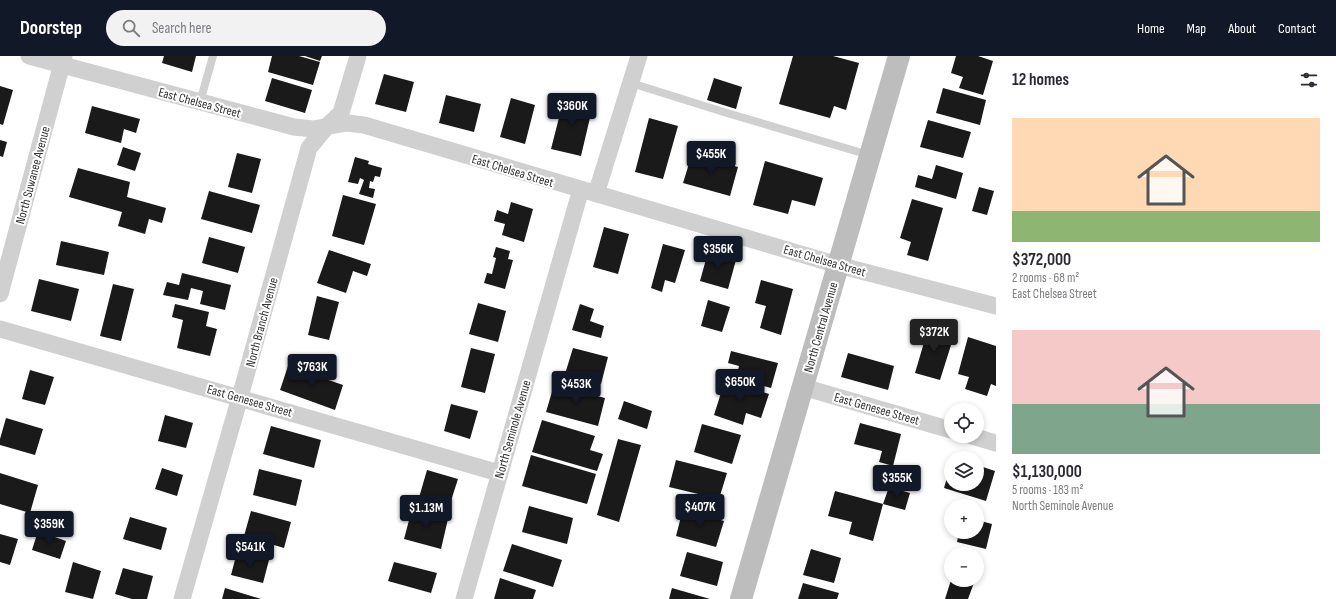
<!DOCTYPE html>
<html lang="en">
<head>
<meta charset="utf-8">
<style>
	:root { --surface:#fff; --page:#f2f2f3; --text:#2b2b33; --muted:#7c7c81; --accent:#111827 }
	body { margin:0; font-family:"Sofia Sans Condensed",sans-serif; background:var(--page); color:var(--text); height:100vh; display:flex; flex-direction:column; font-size:15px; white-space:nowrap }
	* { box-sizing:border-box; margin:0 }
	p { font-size:13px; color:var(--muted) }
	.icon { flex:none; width:22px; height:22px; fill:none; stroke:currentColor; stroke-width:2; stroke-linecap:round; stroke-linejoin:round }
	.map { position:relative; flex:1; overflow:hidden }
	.drawer { display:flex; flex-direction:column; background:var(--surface); width:340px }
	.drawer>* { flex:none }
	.buttons { position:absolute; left:944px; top:347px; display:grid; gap:8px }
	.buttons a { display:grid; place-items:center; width:40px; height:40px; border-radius:50%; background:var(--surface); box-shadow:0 2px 6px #0003; font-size:20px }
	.price { position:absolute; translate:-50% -34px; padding:0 9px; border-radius:4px; background:var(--accent); color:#fff; font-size:13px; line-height:26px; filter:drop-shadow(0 1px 2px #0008) }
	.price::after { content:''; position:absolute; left:50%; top:24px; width:12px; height:9px; margin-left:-6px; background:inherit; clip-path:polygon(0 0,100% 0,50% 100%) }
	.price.current { background:#222; color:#fff }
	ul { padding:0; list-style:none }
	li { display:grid; align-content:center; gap:8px; height:212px; padding:0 16px }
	li span { display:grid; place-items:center; height:124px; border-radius:0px; color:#555 }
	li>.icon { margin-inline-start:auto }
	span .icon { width:72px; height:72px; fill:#fffc; stroke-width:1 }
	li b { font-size:17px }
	h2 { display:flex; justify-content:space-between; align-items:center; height:48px; padding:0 16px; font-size:17px }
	header { display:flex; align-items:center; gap:24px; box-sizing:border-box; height:56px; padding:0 20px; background:var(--accent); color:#fff }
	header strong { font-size:19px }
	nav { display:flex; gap:22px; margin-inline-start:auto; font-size:14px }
	.search { width:280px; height:36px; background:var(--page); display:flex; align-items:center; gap:10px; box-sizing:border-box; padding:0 14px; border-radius:22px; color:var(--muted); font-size:15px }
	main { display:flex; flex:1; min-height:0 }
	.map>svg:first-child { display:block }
	.building { fill:#1a1a1a }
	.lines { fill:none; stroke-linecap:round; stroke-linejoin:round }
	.lane { stroke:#d0d0d0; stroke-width:8 }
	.street { stroke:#d0d0d0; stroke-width:17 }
	.secondary { stroke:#bdbdbd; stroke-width:22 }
	.labels { text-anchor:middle; stroke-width:4; stroke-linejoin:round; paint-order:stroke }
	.street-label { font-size:13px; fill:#333; stroke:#fff }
</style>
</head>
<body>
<header>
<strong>Doorstep</strong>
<div class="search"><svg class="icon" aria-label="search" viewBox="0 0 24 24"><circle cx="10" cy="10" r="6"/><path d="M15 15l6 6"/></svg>Search here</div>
<nav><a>Home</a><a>Map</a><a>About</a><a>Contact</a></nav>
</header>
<main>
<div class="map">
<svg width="996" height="543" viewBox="0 0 996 543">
	<rect width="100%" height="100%" fill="#fff"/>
	<path class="building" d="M164 0H196L192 16 162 7Z
		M272 0H299L320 6 313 29 268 16Z
		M305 0H322L320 5Z
		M793 0H833L859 7 846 54 834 50 830 62 779 48Z
		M956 0H978L993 5 983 39 959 32 963 21 951 17Z
		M384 18 414 26 406 56 375 48Z
		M272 22 312 34 305 57 265 45Z
		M714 22 742 31 736 53 707 44Z
		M0 30 13 34 3 69 0 68Z
		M943 32 986 44 980 69 936 57Z
		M446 39 481 48 474 76 439 67Z
		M511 42 535 49 525 88 500 81Z
		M564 42 593 49 581 100 551 93Z
		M92 50 140 63 136 77 124 73 121 87 85 77Z
		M649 62 678 70 663 123 635 116Z
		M928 64 971 76 963 102 920 91Z
		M0 84 7 86 3 101 0 100Z
		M123 91 141 97 135 115 117 109Z
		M237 97 261 103 252 137 228 131Z
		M692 98 738 111 730 140 683 127Z
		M355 101 369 105 368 108 382 112 380 121 375 120 373 126 370 125 369 132 375 133 373 142 359 138 364 124 360 122 358 128 348 126Z
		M765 105 823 122 815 150 792 144 788 158 753 149Z
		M936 109 963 117 956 143 915 131 918 119 932 123Z
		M78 112 130 126 127 141 166 152 162 167 149 163 145 178 118 170 122 156 69 141Z
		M979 131 994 135 987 159 972 155Z
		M209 135 260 149 252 177 201 163Z
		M343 139 376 148 364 189 332 180Z
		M912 143 943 152 928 205 907 199 911 186 900 182Z
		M511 146 533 153 524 186 502 179 505 168 494 165 497 154 508 158Z
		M604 171 629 178 618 218 593 211Z
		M209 181 245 191 238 217 202 207Z
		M61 185 109 196 104 219 56 209Z
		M663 188 685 194 675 227 665 224 662 236 651 232Z
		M496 191 510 195 508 203 513 204 505 233 484 227 487 217 492 218 496 202 493 201Z
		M329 194 371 208 367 220 353 215 346 237 317 227Z
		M708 196 736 204 728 233 700 225Z
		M182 217 231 229 225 254 200 248 203 235 191 232 188 244 163 239 167 226 179 229Z
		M39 223 79 233 71 265 31 255Z
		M761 224 793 233 781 279 760 272 766 250 755 247Z
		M113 228 134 233 121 285 100 280Z
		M317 240 339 246 329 284 308 279Z
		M708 244 730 251 722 276 701 270Z
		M478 247 506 255 498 286 469 278Z
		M175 248 209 256 206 270 217 273 210 300 177 292 183 264 172 261Z
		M580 248 594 253 590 265 604 270 601 282 572 274Z
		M930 266 943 269 939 282 952 286 940 324 915 317Z
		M968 281 996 290V330L991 328 987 340 965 333 969 321 958 318Z
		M471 292 495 298 485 337 461 331Z
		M573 292 608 301 601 328 565 318Z
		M731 295 778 307 771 332 736 322 739 310 728 307Z
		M848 297 894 310 888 334 841 321Z
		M288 310 343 329 335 354 280 334Z
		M30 314 54 321 45 349 22 343Z
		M725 324 769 338 761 362 746 357 743 369 714 359Z
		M554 329 605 342 598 370 546 356Z
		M624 345 652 355 647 373 618 363Z
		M451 348 478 355 470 383 444 375Z
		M165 359 193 367 186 392 158 385Z
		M6 362 43 373 35 399 0 389V383Z
		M542 364 595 380 590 394 603 398 597 415 532 396Z
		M860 367 901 378 893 410 879 406 882 395 854 388Z
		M702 368 741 379 732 408 694 396Z
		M271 370 321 384 314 412 263 398Z
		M618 383 641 389 619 466 597 459Z
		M531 399 596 418 587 448 522 430Z
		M676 404 727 417 719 443 669 431Z
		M951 408V428H977V409L995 415 986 445 944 432Z
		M162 412 183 419 177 440 155 433Z
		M259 413 302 424 296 450 253 439Z
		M427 414 458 423 448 454 418 445Z
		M0 417 38 429 30 457 0 448Z
		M889 431 910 437 905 454 883 448Z
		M835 435 883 448 873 485 849 478 852 466 828 460Z
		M529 450 573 462 567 488 522 476Z
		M412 453 448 463 441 493 404 483Z
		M683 453 724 465 716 491 676 480Z
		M251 455 291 466 284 492 244 480Z
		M130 461 167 472 161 494 123 483Z
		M977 464 992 468 986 493 957 486 959 476H977Z
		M38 475 66 485 60 503 32 494Z
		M0 478 18 483 10 509 0 506Z
		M512 488 562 504 553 531 503 515Z
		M811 493 841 502 834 527 803 519Z
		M237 496 269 504 263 527 231 519Z
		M687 496 723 506 717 530 680 520Z
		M73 506 101 515 93 543 65 536Z
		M394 506 437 517 431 537 388 525Z
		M123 512 153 520 147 543H132L115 538Z
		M500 522 536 534 533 543H494Z
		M951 524H975L968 543H945Z
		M803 527 839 537 837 543H798Z
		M225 532 261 543H222Z
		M672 532 710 543H669Z"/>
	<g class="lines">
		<path class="lane" d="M631 27 727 57 869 99
			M200 46 213 0"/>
		<path class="street" d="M29 0 294 71 313 73 347 67 364 69 838 209 996 250
			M596 138 639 0
			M0 238 64 0
			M0 273 499 417
			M803 331 951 374
			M972 380 996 387
			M182 543 240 341 309 92 327 70 341 57 358 0
			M464 543 581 133"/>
		<path class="secondary" d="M741 543 899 0"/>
	</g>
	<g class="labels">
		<g class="street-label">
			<text transform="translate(200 46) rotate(15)" y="5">East Chelsea Street</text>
			<text transform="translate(513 114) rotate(17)" y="5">East Chelsea Street</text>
			<text transform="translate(32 119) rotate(-75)" y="5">North Suwanee Avenue</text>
			<text transform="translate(825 204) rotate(16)" y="5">East Chelsea Street</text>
			<text transform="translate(261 266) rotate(-75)" y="5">North Branch Avenue</text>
			<text transform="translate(820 271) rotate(-74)" y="5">North Central Avenue</text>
			<text transform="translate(250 344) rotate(16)" y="5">East Genesee Street</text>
			<text transform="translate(877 352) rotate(16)" y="5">East Genesee Street</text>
			<text transform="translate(512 373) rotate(-74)" y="5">North Seminole Avenue</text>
		</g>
	</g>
</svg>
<div class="buttons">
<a><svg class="icon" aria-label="locate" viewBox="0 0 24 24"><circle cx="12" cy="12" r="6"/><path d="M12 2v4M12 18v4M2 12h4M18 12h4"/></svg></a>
<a><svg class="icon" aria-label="layers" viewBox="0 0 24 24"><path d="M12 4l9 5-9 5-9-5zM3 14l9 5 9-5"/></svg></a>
<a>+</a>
<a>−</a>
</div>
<b class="price" style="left:572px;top:71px">$360K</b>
<b class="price" style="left:711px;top:119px">$455K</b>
<b class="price" style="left:718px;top:214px">$356K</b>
<b class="price current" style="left:934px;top:297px">$372K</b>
<b class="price" style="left:312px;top:332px">$763K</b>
<b class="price" style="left:740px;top:347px">$650K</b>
<b class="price" style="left:576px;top:349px">$453K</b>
<b class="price" style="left:897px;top:443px">$355K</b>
<b class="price" style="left:700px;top:472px">$407K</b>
<b class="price" style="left:426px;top:473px">$1.13M</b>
<b class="price" style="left:49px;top:489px">$359K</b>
<b class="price" style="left:250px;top:512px">$541K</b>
</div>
<section class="drawer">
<h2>12 homes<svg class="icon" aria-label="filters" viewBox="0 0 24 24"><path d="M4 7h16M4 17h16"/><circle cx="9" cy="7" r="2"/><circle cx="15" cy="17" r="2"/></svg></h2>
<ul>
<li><span style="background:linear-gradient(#ffd9b3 75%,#8fb573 0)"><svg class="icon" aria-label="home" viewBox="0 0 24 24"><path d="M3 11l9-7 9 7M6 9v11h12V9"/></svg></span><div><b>$372,000</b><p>2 rooms · 68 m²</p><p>East Chelsea Street</p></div></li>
<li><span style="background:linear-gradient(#f6c9c9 60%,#7fa58c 0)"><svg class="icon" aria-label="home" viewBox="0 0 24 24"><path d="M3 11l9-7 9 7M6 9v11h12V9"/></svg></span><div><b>$1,130,000</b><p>5 rooms · 183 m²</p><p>North Seminole Avenue</p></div></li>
</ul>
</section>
</main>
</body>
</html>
